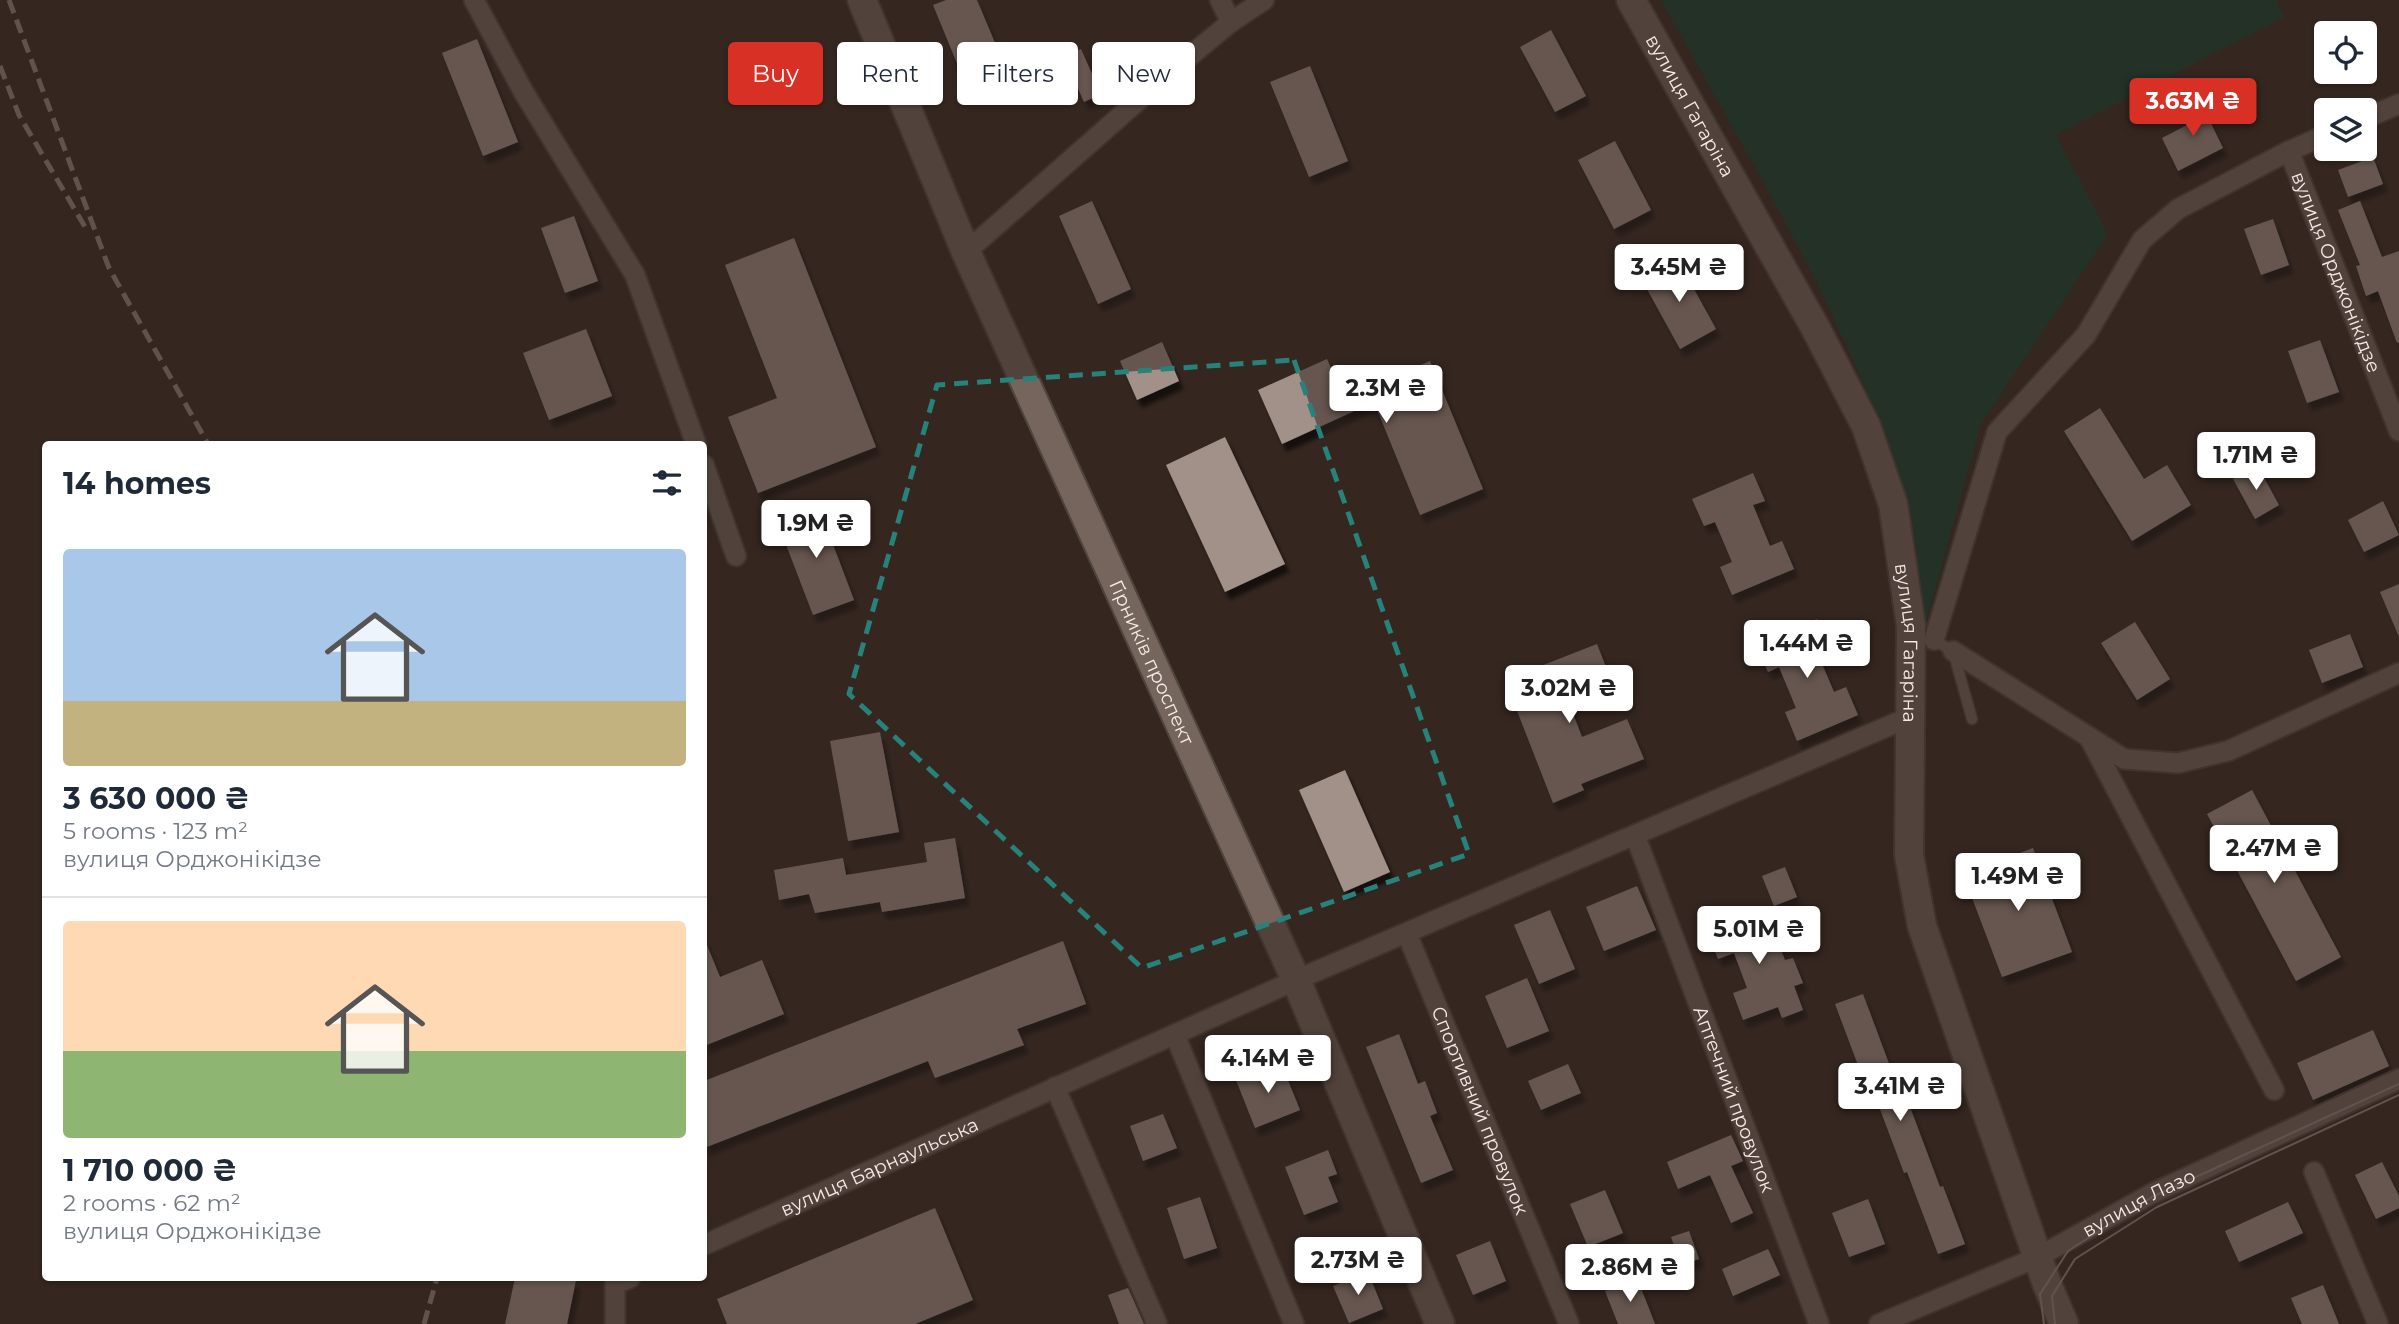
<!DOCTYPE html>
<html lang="en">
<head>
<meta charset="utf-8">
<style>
	:root { --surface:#fff; --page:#f2f2f3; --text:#1f2937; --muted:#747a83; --line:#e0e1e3; --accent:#d93025 }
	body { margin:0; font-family:Montserrat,sans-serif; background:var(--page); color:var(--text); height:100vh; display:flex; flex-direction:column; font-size:26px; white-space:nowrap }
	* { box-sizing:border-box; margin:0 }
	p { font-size:23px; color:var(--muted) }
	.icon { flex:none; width:38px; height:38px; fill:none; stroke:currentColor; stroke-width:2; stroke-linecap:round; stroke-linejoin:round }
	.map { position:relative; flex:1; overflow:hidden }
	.drawer { position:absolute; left:42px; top:441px; width:665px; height:840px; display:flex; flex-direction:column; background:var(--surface); border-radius:7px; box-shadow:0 2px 5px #0004 }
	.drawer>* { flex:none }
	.guide { position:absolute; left:728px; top:42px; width:665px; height:63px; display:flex; gap:14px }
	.tools { position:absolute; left:2314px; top:21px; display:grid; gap:14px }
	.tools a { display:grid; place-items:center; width:63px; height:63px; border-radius:7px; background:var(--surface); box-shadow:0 2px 5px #0004; font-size:35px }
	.price { position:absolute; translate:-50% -60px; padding:0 16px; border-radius:7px; background:#fff; color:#222; font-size:23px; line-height:46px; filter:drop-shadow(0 2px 4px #0008) }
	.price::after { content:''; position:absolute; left:50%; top:42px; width:21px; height:16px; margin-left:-10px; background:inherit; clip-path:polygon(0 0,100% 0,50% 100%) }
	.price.current { background:var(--accent); color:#fff }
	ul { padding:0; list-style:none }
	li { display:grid; align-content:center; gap:14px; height:371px; padding:0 21px }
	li+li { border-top:2px solid var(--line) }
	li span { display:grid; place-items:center; height:217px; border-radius:7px; color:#555 }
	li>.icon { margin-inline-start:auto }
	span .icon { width:126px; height:126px; fill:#fffc; stroke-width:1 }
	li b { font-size:30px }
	h2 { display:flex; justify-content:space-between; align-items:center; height:84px; padding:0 21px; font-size:30px }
	.pill { padding:0 24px; border-radius:7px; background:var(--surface); box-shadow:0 2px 5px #0004; font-size:24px; line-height:63px }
	.pill.current { background:var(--accent); color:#fff }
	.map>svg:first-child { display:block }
	.green { fill:#0e3f2d }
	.building { fill:#a29188; filter:url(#shadow) }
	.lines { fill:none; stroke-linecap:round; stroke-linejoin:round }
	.service-casing { stroke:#50453e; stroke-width:13 }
	.minor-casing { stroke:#50453e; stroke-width:23 }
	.secondary-casing { stroke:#50453e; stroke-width:32 }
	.service { stroke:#75655d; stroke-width:10 }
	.minor { stroke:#75655d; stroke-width:19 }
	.secondary { stroke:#75655d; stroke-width:28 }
	.tram { stroke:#968a84; stroke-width:2 }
	.rail { stroke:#968a84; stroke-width:5; stroke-dasharray:14 7; stroke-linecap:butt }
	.marked { fill:none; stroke:#26827a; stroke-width:5; stroke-dasharray:14 9; stroke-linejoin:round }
	.labels { text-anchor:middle; stroke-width:7; stroke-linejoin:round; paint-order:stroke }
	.street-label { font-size:19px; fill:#f5ebe6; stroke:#352720 }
</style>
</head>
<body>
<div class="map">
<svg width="2399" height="1324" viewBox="0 0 2399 1324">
	<defs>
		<filter id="shadow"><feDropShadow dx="4.5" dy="8" stdDeviation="2" flood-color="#0009"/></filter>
	</defs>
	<rect width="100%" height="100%" fill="#352720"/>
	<path class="green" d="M1661 0H2276L2285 17 2056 135 2108 234 1981 424 1927 619 1922 617C1919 586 1919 552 1911 522 1861 335 1753 168 1661 0Z"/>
	<path class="building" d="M946 0H977L1003 62 963 78 933 5Z
		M1551 30 1586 96 1555 112 1520 47Z
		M477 39 518 142 483 156 442 53Z
		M1081 49 1101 94 1084 102 1064 57Z
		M1310 66 1348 161 1309 177 1270 82Z
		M2200 101 2223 148 2178 171 2162 138 2187 125 2180 111Z
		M1615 141 1651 210 1614 229 1578 160Z
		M2373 157 2383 184 2348 197 2338 170Z
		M1092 201 1131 289 1098 304 1059 216Z
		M2360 201 2382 257 2399 251V342L2397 343 2378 291 2366 296 2356 266 2360 265 2338 210Z
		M574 216 598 281 565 293 541 228Z
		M2273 219 2289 265 2261 275 2244 229Z
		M794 238 876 447 758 493 728 417 777 398 725 265Z
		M1678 260 1716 329 1680 349 1642 280Z
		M586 329 612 396 549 420 523 353Z
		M2320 340 2339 392 2307 403 2288 351Z
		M1162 342 1179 381 1137 400 1120 361Z
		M1327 359 1344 397 1430 361 1483 489 1420 515 1374 402 1282 444 1258 390Z
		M2100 408 2144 479 2167 465 2191 505 2132 541 2064 431Z
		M1225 437 1285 564 1225 592 1166 465Z
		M2257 465 2279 505 2255 519 2233 479Z
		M1753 473 1765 501 1753 505 1770 546 1782 541 1794 569 1732 595 1720 567 1732 562 1715 522 1704 526 1692 499Z
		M2383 501 2399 535 2364 552 2348 520Z
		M818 505 854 600 813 615 777 521Z
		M2399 584V637L2380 592Z
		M1817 619 1829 646 1817 652 1834 692 1846 687 1858 715 1797 741 1785 712 1796 708 1779 667 1768 672 1756 645Z
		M2135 622 2170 679 2137 700 2101 643Z
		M2350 634 2363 667 2322 683 2309 650Z
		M1597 644 1609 675 1565 693 1582 737 1627 719 1644 759 1581 784 1584 790 1553 803 1505 680Z
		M880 732 899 832 848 841 830 741Z
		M1345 770 1390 872 1344 892 1299 790Z
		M2252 790 2341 957 2296 981 2207 814Z
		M955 838 965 898 882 912 880 902 815 913 809 894 779 900 774 870 843 858 846 875 927 862 924 843Z
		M2033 848 2072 952 2002 977 1963 874Z
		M1785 867 1797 897 1774 906 1762 876Z
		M1637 886 1656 930 1604 951 1586 907Z
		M1765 909 1785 960 1793 958 1803 983 1794 986 1803 1010 1782 1018 1778 1007 1743 1020 1733 993 1747 988 1734 953 1718 959 1707 931Z
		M1550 910 1575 969 1539 984 1514 925Z
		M704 938 720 977 762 960 784 1014 704 1046Z
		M1063 941 1086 1004 1017 1029 1024 1045 935 1078 928 1061 704 1148V1081Z
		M1527 978 1549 1031 1507 1048 1485 996Z
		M1863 994 1897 1085 1901 1083 1940 1187 1943 1186 1965 1244 1938 1254 1907 1172 1904 1173 1866 1072 1861 1073 1835 1004Z
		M2373 1030 2389 1066 2313 1100 2297 1063Z
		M1399 1034 1418 1084 1425 1081 1437 1113 1430 1116 1453 1170 1421 1183 1366 1047Z
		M1281 1063 1300 1110 1255 1128 1236 1080Z
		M1568 1064 1581 1093 1541 1110 1528 1081Z
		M1163 1114 1177 1148 1143 1161 1130 1126Z
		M1731 1135 1743 1161 1731 1166 1753 1213 1731 1223 1710 1175 1678 1189 1667 1162Z
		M1328 1150 1337 1174 1328 1177 1338 1202 1304 1215 1285 1167Z
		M2382 1162 2399 1196V1208L2376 1219 2355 1175Z
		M1605 1190 1623 1233 1588 1247 1570 1204Z
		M1200 1197 1217 1248 1184 1259 1167 1208Z
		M1868 1199 1885 1244 1849 1257 1832 1213Z
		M2288 1202 2303 1233 2239 1262 2225 1231Z
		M935 1208 973 1300 915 1324H727L717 1299Z
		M1689 1231 1699 1259 1681 1265 1671 1237Z
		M1490 1241 1506 1281 1473 1295 1456 1255Z
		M1768 1249 1780 1275 1733 1296 1722 1269Z
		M1368 1272 1383 1309 1349 1323 1333 1286Z
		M515 1278H562L576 1280 567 1324H505Z
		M1637 1278 1655 1324H1618L1605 1291Z
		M2323 1285 2339 1324H2302L2291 1298Z
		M1128 1288 1144 1324H1119L1108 1295Z"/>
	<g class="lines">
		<g class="service-casing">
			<path id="service" d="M1932 639 1953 651 1972 719"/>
		</g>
		<g class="minor-casing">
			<g id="minor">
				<path d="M474 0 523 91 635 275 696 444"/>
				<path d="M1220 0 1231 22"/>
				<path d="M2364 119 2399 104"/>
				<path id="s1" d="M2289 151 2399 431"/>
				<path d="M966 252 1167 75 1231 22 1264 0"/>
				<path d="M704 465 736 556"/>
				<path d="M1934 640 1997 432 2086 335 2142 240 2178 209 2289 151 2326 135"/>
				<path d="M1953 651 2124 759 2178 763 2228 751 2399 673"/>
				<path d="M2089 737 2274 1090"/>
				<path id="s2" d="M1635 835 1819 1324"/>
				<path id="s3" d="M1407 934 1569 1324"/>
				<path d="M1175 1035 1294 1324"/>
				<path d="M1055 1087 1157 1324"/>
				<path d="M2314 1172 2378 1324"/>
				<path id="s4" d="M704 1245 1296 980 1912 716"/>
				<path d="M615 1324V1284L630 1278"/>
				<path id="s5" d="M1879 1324 2038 1257 2153 1193 2399 1079"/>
			</g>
		</g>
		<g class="secondary-casing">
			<g id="secondary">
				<path id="s6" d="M862 0 966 252 1296 980 1440 1324"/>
				<path id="s7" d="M1631 0 1816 329 1866 426 1893 504 1911 626 1909 855 1922 926 2047 1284 2064 1324"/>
			</g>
		</g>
		<use href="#service" class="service"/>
		<use href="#minor" class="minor"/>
		<use href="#secondary" class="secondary"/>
		<path class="tram" d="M2044 1324 2040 1294 2068 1251 2152 1197 2399 1084
			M2055 1324 2052 1296 2075 1259 2157 1207 2399 1095"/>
		<path class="rail" d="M9 0 109 268 208 444
			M0 66 19 115 88 232
			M424 1324 437 1278"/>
	</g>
	<path d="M0 0H2399V1324H0ZM1294 360 1469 854 1142 968 849 694 937 385Z" fill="#352720" fill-opacity=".55" fill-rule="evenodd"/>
	<path class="marked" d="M1294 360 1469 854 1142 968 849 694 937 385Z"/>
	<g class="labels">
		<g class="street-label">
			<text dy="7" stroke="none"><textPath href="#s7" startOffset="121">вулиця Гагаріна</textPath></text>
			<text dy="7" stroke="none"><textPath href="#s1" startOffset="130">вулиця Орджонікідзе</textPath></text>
			<text dy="7" stroke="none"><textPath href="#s7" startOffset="709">вулиця Гагаріна</textPath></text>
			<text dy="7" stroke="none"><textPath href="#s6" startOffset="723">Гірників проспект</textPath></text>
			<text dy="7" stroke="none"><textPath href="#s2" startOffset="282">Аптечний провулок</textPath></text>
			<text dy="7" stroke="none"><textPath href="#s3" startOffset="191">Спортивний провулок</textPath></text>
			<text dy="7" stroke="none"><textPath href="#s4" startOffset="192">вулиця Барнаульська</textPath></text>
			<text dy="7" stroke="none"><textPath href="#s5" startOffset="287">вулиця Лазо</textPath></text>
		</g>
	</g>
</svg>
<div class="tools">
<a><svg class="icon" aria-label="locate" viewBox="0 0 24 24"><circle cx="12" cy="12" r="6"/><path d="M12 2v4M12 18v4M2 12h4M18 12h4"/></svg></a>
<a><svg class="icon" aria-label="layers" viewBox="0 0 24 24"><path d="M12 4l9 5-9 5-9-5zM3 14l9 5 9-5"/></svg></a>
</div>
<b class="price current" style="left:2193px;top:138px">3.63M ₴</b>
<b class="price" style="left:1679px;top:304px">3.45M ₴</b>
<b class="price" style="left:1386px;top:425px">2.3M ₴</b>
<b class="price" style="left:2256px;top:492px">1.71M ₴</b>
<b class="price" style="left:816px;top:560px">1.9M ₴</b>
<b class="price" style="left:1807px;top:680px">1.44M ₴</b>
<b class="price" style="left:1569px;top:725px">3.02M ₴</b>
<b class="price" style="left:2274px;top:885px">2.47M ₴</b>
<b class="price" style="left:2018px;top:913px">1.49M ₴</b>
<b class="price" style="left:1759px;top:966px">5.01M ₴</b>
<b class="price" style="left:1268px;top:1095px">4.14M ₴</b>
<b class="price" style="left:1900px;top:1123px">3.41M ₴</b>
<b class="price" style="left:1358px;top:1297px">2.73M ₴</b>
<b class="price" style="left:1630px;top:1304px">2.86M ₴</b>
<div class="guide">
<a class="pill current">Buy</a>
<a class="pill">Rent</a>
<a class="pill">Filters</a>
<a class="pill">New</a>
</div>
<section class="drawer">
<h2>14 homes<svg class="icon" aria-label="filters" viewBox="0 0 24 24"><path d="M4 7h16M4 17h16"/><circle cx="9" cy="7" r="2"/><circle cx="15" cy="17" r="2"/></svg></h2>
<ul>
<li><span style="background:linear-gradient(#a9c7e8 70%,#c2b280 0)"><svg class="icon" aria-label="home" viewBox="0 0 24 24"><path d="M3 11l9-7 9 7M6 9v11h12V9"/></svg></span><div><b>3 630 000 ₴</b><p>5 rooms · 123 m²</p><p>вулиця Орджонікідзе</p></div></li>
<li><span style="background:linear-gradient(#ffd9b3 60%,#8fb573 0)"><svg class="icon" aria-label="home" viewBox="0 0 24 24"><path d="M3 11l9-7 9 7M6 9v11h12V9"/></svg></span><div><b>1 710 000 ₴</b><p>2 rooms · 62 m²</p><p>вулиця Орджонікідзе</p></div></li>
</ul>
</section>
</div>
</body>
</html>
